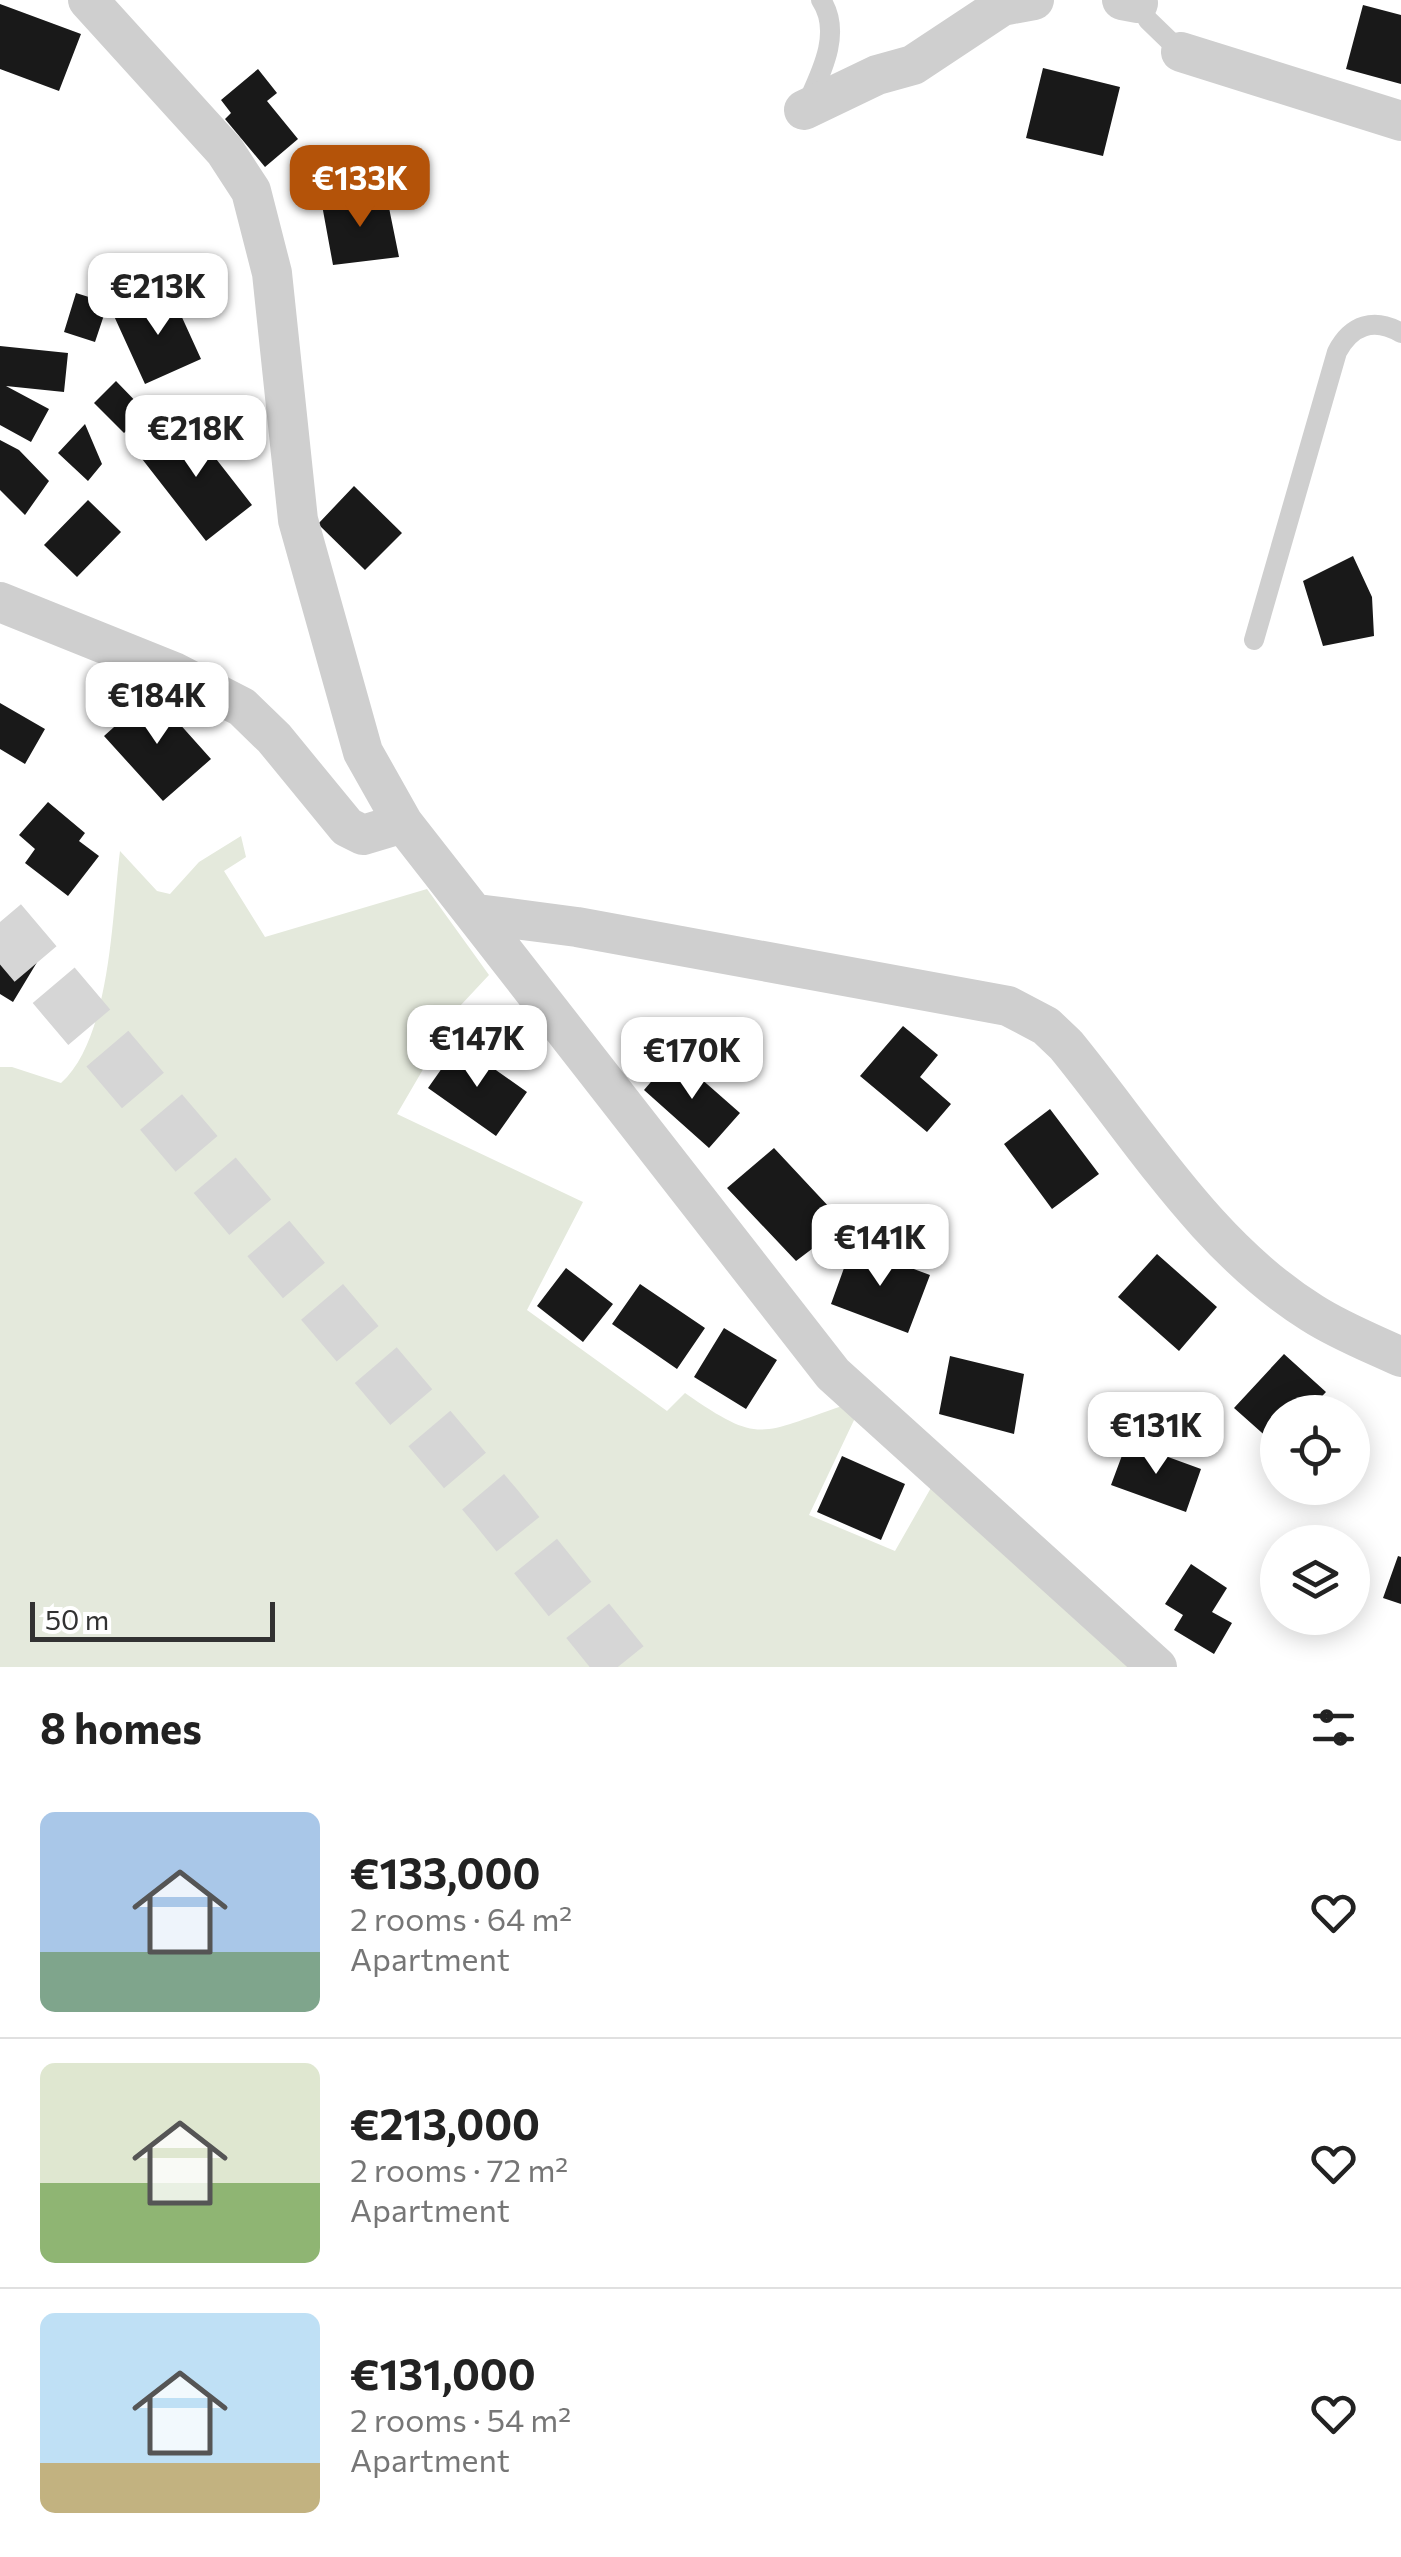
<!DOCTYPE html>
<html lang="en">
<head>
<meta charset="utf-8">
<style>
	:root { --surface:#fff; --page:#f6f6f6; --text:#222; --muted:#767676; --line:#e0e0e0; --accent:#b45309 }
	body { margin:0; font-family:Commissioner,sans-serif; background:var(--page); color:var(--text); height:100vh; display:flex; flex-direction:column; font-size:38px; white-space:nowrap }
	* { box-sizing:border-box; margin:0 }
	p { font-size:32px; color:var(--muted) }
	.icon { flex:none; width:55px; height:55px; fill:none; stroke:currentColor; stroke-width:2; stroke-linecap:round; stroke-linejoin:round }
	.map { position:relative; height:1667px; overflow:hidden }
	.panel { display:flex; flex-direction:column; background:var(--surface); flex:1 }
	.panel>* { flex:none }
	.controls { position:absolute; left:1260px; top:1395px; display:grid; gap:20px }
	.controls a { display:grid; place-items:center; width:110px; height:110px; border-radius:50%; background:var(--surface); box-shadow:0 5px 25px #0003; font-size:50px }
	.scale { position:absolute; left:30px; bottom:25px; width:245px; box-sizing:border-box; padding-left:10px; border:5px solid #323232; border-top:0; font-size:28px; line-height:35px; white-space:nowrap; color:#323232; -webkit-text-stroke:8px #fff; paint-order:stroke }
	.price { position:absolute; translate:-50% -85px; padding:0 22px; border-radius:20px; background:#fff; color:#222; font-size:32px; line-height:65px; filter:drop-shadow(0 2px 5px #0008) }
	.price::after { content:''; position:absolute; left:50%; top:60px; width:30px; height:22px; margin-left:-15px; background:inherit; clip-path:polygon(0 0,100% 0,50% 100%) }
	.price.on { background:var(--accent); color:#fff }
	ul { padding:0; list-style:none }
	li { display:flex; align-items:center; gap:30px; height:250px; padding:0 40px }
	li+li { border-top:2px solid var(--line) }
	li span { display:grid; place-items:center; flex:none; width:280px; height:200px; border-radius:15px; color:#555 }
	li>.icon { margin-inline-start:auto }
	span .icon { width:120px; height:120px; fill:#fffc; stroke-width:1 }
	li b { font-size:42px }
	h2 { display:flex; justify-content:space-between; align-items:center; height:120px; padding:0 40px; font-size:42px }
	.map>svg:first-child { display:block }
	.green { fill:#e4e9dc }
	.building { fill:#191919 }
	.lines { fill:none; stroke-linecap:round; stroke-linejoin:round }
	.highway-tunnel { stroke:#d6d6d6; stroke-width:55; stroke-dasharray:55 28; stroke-linecap:butt }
	.lane { stroke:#cfcfcf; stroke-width:20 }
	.street { stroke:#cfcfcf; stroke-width:40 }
</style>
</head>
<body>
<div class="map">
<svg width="1401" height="1667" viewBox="0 0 1401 1667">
	<rect width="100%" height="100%" fill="#fff"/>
	<path class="green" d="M241 836 246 857 224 871 265 937 427 889 489 975 460 1006 397 1114 583 1202 527 1310 667 1411 685 1393C760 1445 759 1434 842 1406L855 1418 809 1515 895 1551 932 1486 1134 1667H0V1067H12L61 1083C111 1038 112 915 120 851L157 891 170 894 199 862Z"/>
	<path class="building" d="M0 4 81 34 59 91 0 69Z
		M1363 5 1401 15V84L1346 69Z
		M1043 68 1120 87 1103 156 1026 138Z
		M258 69 277 93 267 101 298 139 265 167 225 119 231 113 221 100Z
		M386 193 399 257 333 265 322 205Z
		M170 291 201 359 145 384 114 316Z
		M76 293 108 303 95 342 64 332Z
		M0 346 68 353 64 392 6 386 49 409 31 442 0 425Z
		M116 381 146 412 124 433 94 403Z
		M185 419 252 505 206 541 139 455Z
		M85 424 102 464 88 481 58 453Z
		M0 440 19 450 49 481 25 515 0 490Z
		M354 486 402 533 365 570 318 524Z
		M88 500 121 532 77 577 44 545Z
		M1353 556 1372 597 1374 636 1323 646 1303 581Z
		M152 693 211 759 163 801 104 736Z
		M0 703 45 729 25 764 0 749Z
		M48 802 85 833 79 841 99 856 68 896 25 863 35 849 19 835Z
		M0 922 45 949 13 1002 0 994Z
		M903 1026 938 1055 920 1077 951 1104 927 1132 860 1076Z
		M459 1044 527 1092 496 1136 428 1088Z
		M674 1055 740 1113 709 1148 644 1090Z
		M1050 1109 1099 1174 1052 1209 1004 1144Z
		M774 1148 845 1224 796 1261 727 1188Z
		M852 1246 930 1275 908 1333 831 1304Z
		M1157 1254 1217 1307 1179 1351 1118 1297Z
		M566 1268 613 1304 583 1342 537 1306Z
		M640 1284 705 1328 677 1369 612 1324Z
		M724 1328 777 1360 746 1409 694 1377Z
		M1284 1354 1326 1392 1307 1412H1278V1447L1234 1408Z
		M950 1356 1024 1374 1014 1434 939 1414Z
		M1127 1442 1201 1469 1186 1512 1111 1485Z
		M842 1456 905 1484 881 1540 817 1512Z
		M1398 1556 1401 1557V1604L1383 1598Z
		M1191 1564 1227 1588 1212 1612 1232 1623 1214 1654 1174 1630 1183 1615 1165 1604Z"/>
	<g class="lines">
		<path class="highway-tunnel" d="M0 922 496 1507 625 1667"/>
		<path class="lane" d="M1137 0 1148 20 1181 52
			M806 106C820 75 843 33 821 0
			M1254 640 1337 352C1351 325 1374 317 1401 333"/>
		<path class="street" d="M88 0 225 151 251 191 272 273 298 520 363 752 403 823 833 1374 1157 1667
			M1122 0 1138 3
			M1181 52 1401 121
			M804 110 877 75 913 65 1002 6 1034 0
			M0 602 174 672 242 707 274 738 347 827 363 835 403 823
			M477 914 577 927 1008 1006 1046 1026 1066 1045C1142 1138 1208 1248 1312 1313 1340 1331 1371 1343 1401 1357"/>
	</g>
</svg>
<div class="controls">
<a><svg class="icon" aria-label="locate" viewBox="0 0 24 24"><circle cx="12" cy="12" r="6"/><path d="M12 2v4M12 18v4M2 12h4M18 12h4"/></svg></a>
<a><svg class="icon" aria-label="layers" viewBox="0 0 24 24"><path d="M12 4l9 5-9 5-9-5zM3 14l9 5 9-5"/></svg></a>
</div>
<div class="scale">50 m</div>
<b class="price on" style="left:360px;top:230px">€133K</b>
<b class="price" style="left:158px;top:338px">€213K</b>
<b class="price" style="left:196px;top:480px">€218K</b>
<b class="price" style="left:157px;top:747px">€184K</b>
<b class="price" style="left:477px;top:1090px">€147K</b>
<b class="price" style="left:692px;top:1102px">€170K</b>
<b class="price" style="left:880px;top:1289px">€141K</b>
<b class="price" style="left:1156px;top:1477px">€131K</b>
</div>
<section class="panel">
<h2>8 homes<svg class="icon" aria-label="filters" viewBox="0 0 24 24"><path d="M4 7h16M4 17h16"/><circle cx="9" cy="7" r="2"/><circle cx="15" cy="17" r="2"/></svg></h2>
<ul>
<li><span style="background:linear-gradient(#a9c7e8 70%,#7fa58c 0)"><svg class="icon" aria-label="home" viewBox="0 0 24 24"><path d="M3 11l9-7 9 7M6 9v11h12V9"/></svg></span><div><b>€133,000</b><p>2 rooms · 64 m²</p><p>Apartment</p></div><svg class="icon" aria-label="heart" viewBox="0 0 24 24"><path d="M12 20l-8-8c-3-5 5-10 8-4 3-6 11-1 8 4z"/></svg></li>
<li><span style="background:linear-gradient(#dfe7d0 60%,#8fb573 0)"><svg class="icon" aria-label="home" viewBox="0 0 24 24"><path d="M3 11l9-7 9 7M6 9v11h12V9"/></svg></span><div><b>€213,000</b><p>2 rooms · 72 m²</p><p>Apartment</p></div><svg class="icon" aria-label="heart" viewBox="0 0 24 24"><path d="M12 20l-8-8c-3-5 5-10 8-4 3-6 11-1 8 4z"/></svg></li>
<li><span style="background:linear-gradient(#bfe0f5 75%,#c2b280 0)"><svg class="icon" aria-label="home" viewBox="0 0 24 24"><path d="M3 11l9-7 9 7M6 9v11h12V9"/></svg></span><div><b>€131,000</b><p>2 rooms · 54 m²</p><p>Apartment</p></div><svg class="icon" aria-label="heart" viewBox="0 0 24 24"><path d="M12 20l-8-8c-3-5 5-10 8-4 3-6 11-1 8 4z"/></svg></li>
</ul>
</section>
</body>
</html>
